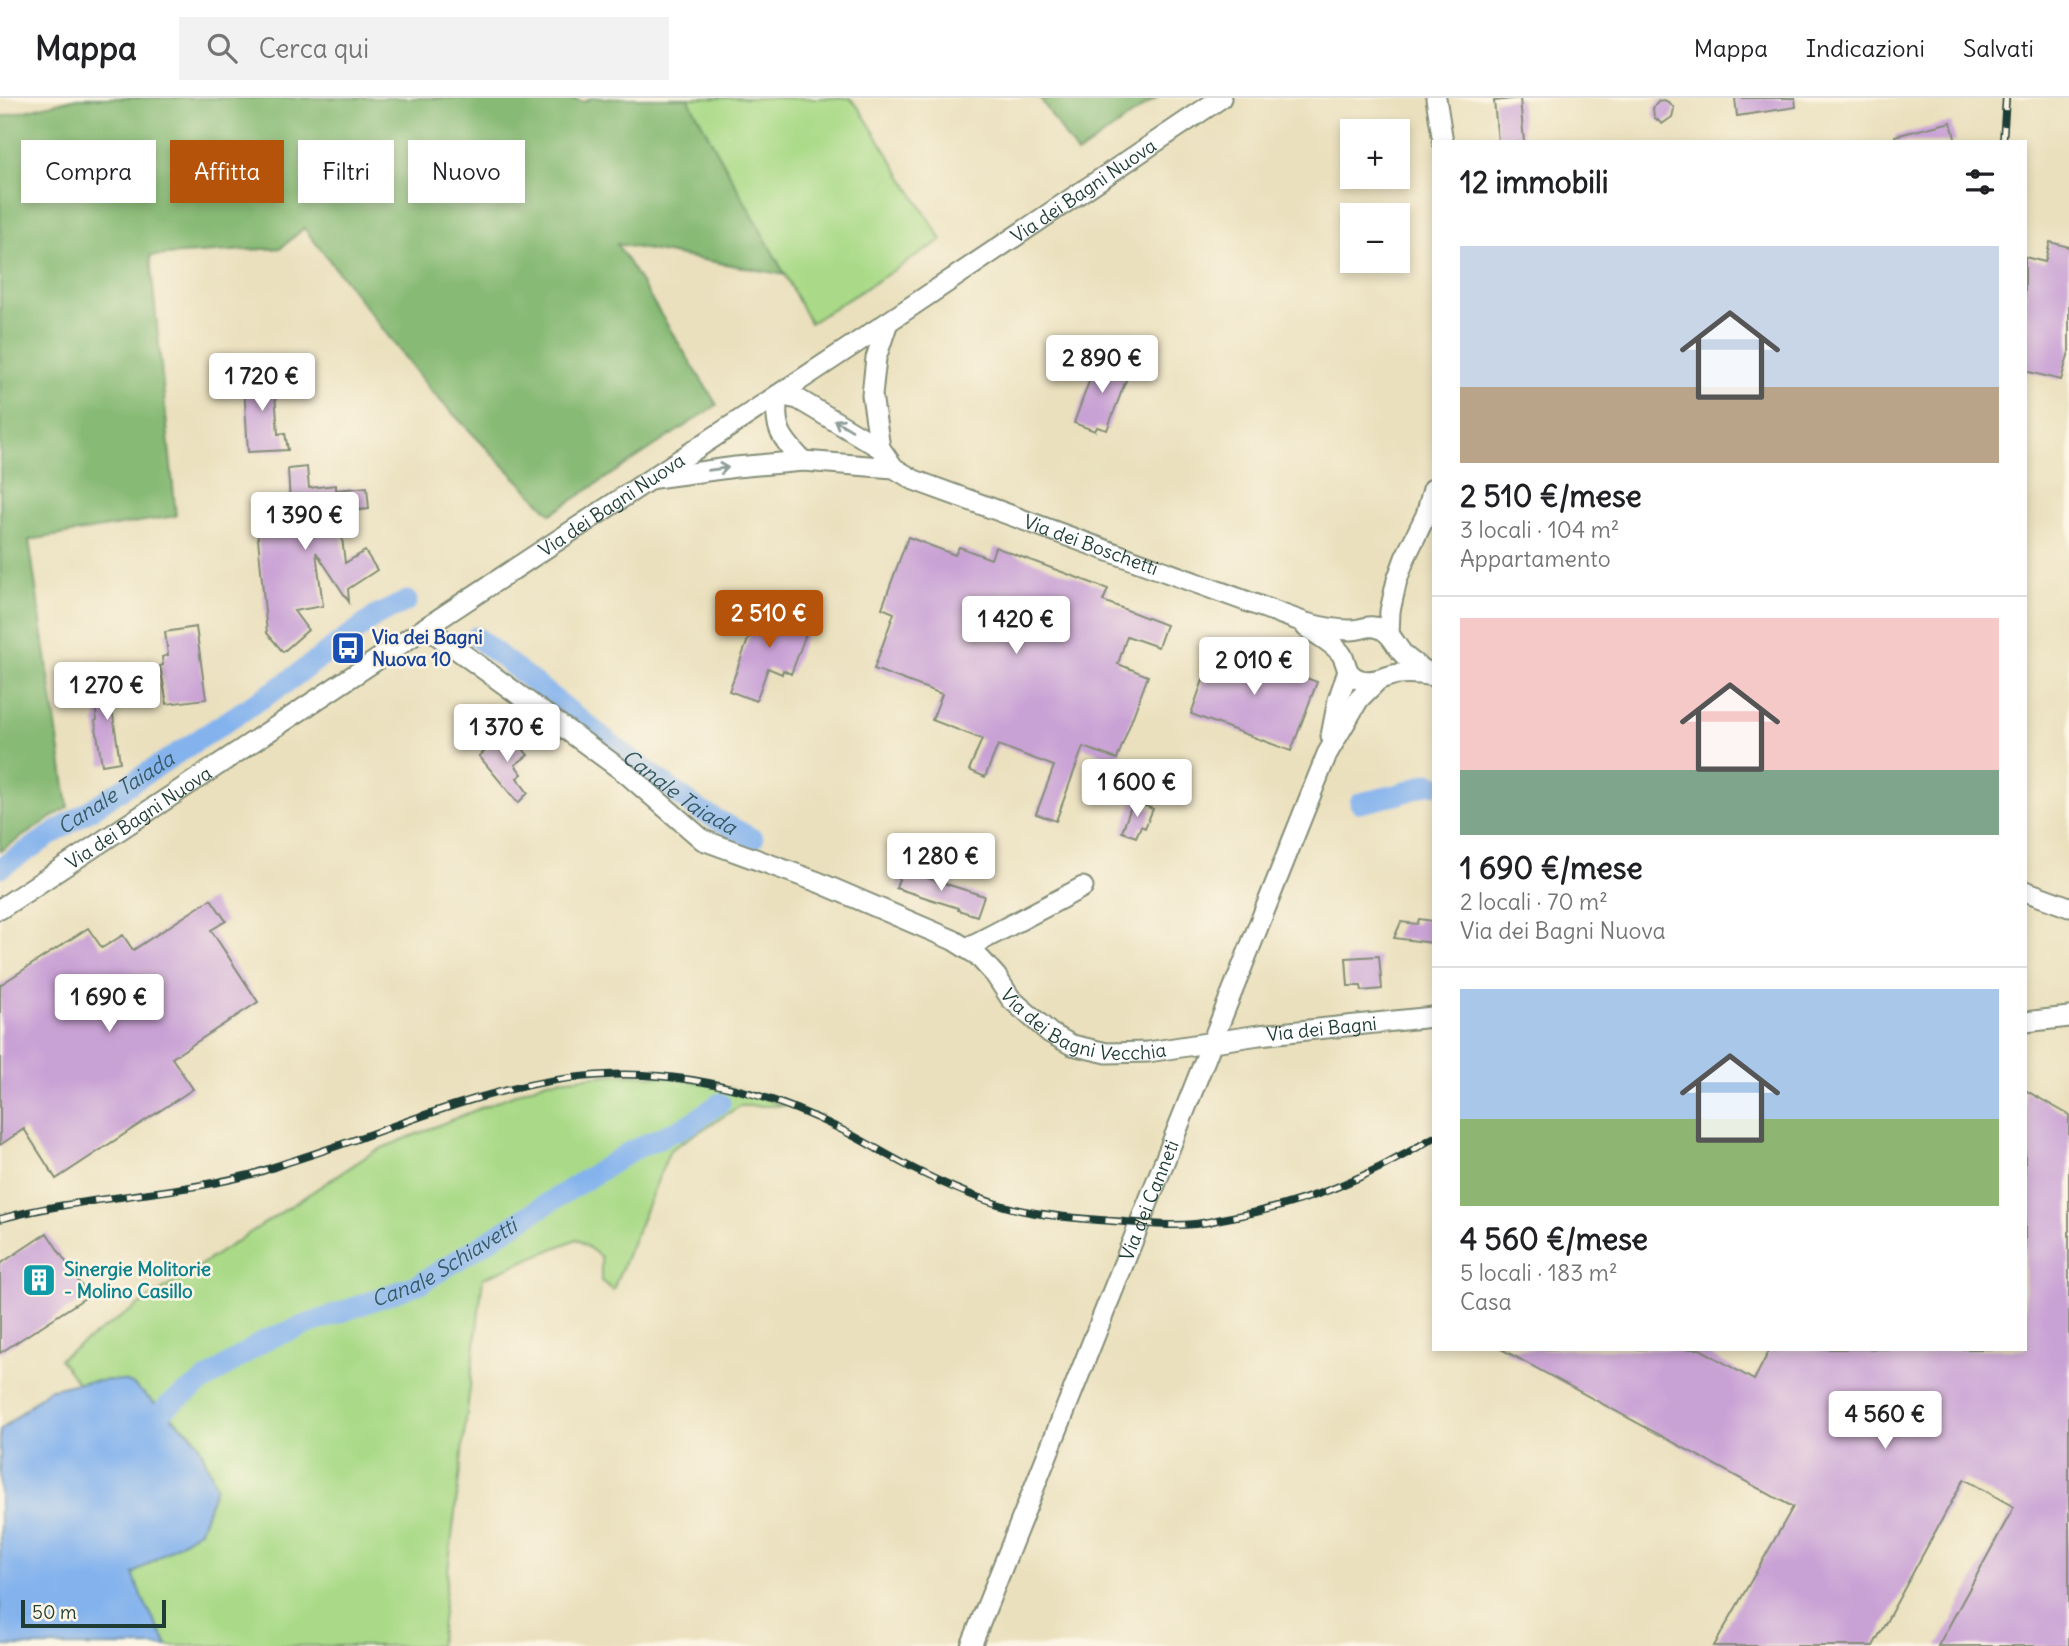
<!DOCTYPE html>
<html lang="it">
<head>
<meta charset="utf-8">
<style>
	:root { --surface:#fff; --page:#f2f2f2; --text:#202124; --muted:#757577; --line:#e0e0e0; --accent:#b45309 }
	body { margin:0; font-family:Delius,sans-serif; background:var(--page); color:var(--text); height:100vh; display:flex; flex-direction:column; font-size:26px; white-space:nowrap }
	* { box-sizing:border-box; margin:0 }
	p { font-size:23px; color:var(--muted) }
	.icon { flex:none; width:38px; height:38px; fill:none; stroke:currentColor; stroke-width:2; stroke-linecap:round; stroke-linejoin:round }
	.map { position:relative; flex:1; overflow:hidden }
	.drawer { position:absolute; left:1432px; top:42px; width:595px; height:1211px; display:flex; flex-direction:column; background:var(--surface); border-radius:0px; box-shadow:0 4px 10px #0003 }
	.drawer>* { flex:none }
	.hud { position:absolute; left:21px; top:42px; width:665px; height:63px; display:flex; gap:14px }
	.buttons { position:absolute; left:1340px; top:21px; display:grid; gap:14px }
	.buttons a { display:grid; place-items:center; width:70px; height:70px; border-radius:0px; background:var(--surface); box-shadow:0 4px 10px #0003; font-size:35px }
	.scale { position:absolute; left:21px; bottom:18px; width:145px; box-sizing:border-box; padding-left:7px; border:4px solid #1f3d34; border-top:0; font-size:19px; line-height:24px; white-space:nowrap; color:#1f3d34; -webkit-text-stroke:5px #fcf5e5; paint-order:stroke }
	.price { position:absolute; translate:-50% -60px; padding:0 16px; border-radius:7px; background:#fff; color:#222; font-size:23px; line-height:46px; filter:drop-shadow(0 2px 4px #0008) }
	.price::after { content:''; position:absolute; left:50%; top:42px; width:21px; height:16px; margin-left:-10px; background:inherit; clip-path:polygon(0 0,100% 0,50% 100%) }
	.price.on { background:var(--accent); color:#fff }
	ul { padding:0; list-style:none }
	li { display:grid; align-content:center; gap:14px; height:371px; padding:0 28px }
	li+li { border-top:2px solid var(--line) }
	li span { display:grid; place-items:center; height:217px; border-radius:0px; color:#555 }
	li>.icon { margin-inline-start:auto }
	span .icon { width:126px; height:126px; fill:#fffc; stroke-width:1 }
	li b { font-size:30px }
	h2 { display:flex; justify-content:space-between; align-items:center; height:84px; padding:0 28px; font-size:30px }
	.tag { padding:0 24px; border-radius:0px; background:var(--surface); box-shadow:0 4px 10px #0003; font-size:24px; line-height:63px }
	.tag.on { background:var(--accent); color:#fff }
	header { display:flex; align-items:center; gap:42px; box-sizing:border-box; height:98px; padding:0 35px; background:var(--surface); border-bottom:2px solid var(--line) }
	header strong { font-size:33px }
	nav { display:flex; gap:38px; margin-inline-start:auto; font-size:24px }
	.search { width:490px; height:63px; background:var(--page); display:flex; align-items:center; gap:18px; box-sizing:border-box; padding:0 24px; border-radius:0px; color:var(--muted); font-size:26px }
	.map>svg:first-child { display:block }
	.green { fill:#aada88; stroke:#648c5e; stroke-width:2 }
	.forest { fill:#87ba74; stroke:#537c54; stroke-width:2 }
	.water { fill:#83b2ed; stroke:#517890; stroke-width:2 }
	.lines { fill:none; stroke-linecap:round; stroke-linejoin:round }
	.canal { stroke:#83b2ed; stroke-width:21 }
	.building { fill:#c9a2d5 }
	.minor-casing { stroke:#848e78; stroke-width:23 }
	.minor { stroke:#fff; stroke-width:19 }
	.rail-casing { stroke:#1f3d34; stroke-width:8 }
	.rail { stroke:#fcf5e5; stroke-width:5; stroke-dasharray:16; stroke-linecap:butt }
	.oneway { stroke:#8f9e9a }
	.labels { text-anchor:middle; stroke-width:5; stroke-linejoin:round; paint-order:stroke }
	.street-label { font-size:19px; fill:#1f3d34; stroke:#fcf5e5 }
	.transit-label { font-size:19px; font-weight:bold; fill:#164399; stroke:#fcf5e5; text-anchor:start }
	.culture-label { font-size:19px; font-weight:bold; fill:#0d838f; stroke:#fcf5e5; text-anchor:start }
	.water-label { font-size:21px; font-style:italic; fill:#385a62; stroke:#fcf5e5 }
</style>
</head>
<body>
<header>
<strong>Mappa</strong>
<div class="search"><svg class="icon" aria-label="search" viewBox="0 0 24 24"><circle cx="10" cy="10" r="6"/><path d="M15 15l6 6"/></svg>Cerca qui</div>
<nav><a>Mappa</a><a>Indicazioni</a><a>Salvati</a></nav>
</header>
<div class="map">
<svg width="2069" height="1548" viewBox="0 0 2069 1548">
	<rect width="100%" height="100%" fill="#fcf5e5"/>
	<filter id="ink" filterUnits="userSpaceOnUse"><feTurbulence type="fractalNoise" baseFrequency=".0143" numOctaves="2"/><feDisplacementMap in="SourceGraphic" scale="14" xChannelSelector="R" yChannelSelector="G"/><feConvolveMatrix kernelMatrix="1 2 1 2 8 2 1 2 1" color-interpolation-filters="sRGB"/></filter>
	<filter id="wash" filterUnits="userSpaceOnUse"><feTurbulence type="fractalNoise" baseFrequency=".00686" numOctaves="4" result="noise"/><feDisplacementMap in="SourceGraphic" scale="28" xChannelSelector="R" yChannelSelector="G"/><feGaussianBlur stdDeviation="1.57" result="paint"/><feColorMatrix in="noise" values="0 0 0 0 0 0 0 0 0 0 0 0 0 0 0 0 0 1.4 0 .05"/><feComposite in="paint" operator="in"/></filter>
	<g filter="url(#wash)">
		<rect width="100%" height="100%" fill="#eae0bd"/>
		<path class="green" d="M689 0H850L859 10 942 142 810 225 785 177 693 11Z
			M617 976C676 977 730 987 785 1008H740L670 1052 613 1192 601 1183V1159L577 1141 483 1180 439 1548H168L142 1500 133 1476 200 1432 216 1388 198 1344 192 1336 132 1286 112 1282 78 1285 59 1261 121 1219 375 1053 547 983Z"/>
		<path class="forest" d="M77 0H570L584 4 592 0H688L785 177 617 146 717 307 551 416 432 294 304 130 281 150 150 158 176 418 29 442 68 709 0 753V19Z
			M1040 0H1156L1077 56Z"/>
		<path class="water" d="M112 1282 125 1283 132 1286 192 1337 198 1345 216 1388 200 1432 133 1476 142 1500 168 1548H0V1333L48 1292 78 1285Z"/>
		<g class="lines">
			<g class="canal">
				<path id="s1" d="M476 539 610 645 699 712 753 741"/>
				<path d="M1360 705 1400 696 1429 685 1433 686"/>
				<path id="s2" d="M0 770 283 587 376 518 407 503"/>
				<path id="s3" d="M163 1313 170 1306 265 1242 421 1185 631 1053 690 1026 720 1005"/>
			</g>
		</g>
		<g id="blocks">
			<path class="building" d="M1520 0 1524 44H1498L1494 3Z
				M1735 0H1795L1796 9 1737 18Z
				M1664 2 1670 5 1674 10 1673 15 1672 19 1662 26 1654 19 1653 10 1659 3Z
				M1951 24 1956 44H1896L1895 38Z
				M2050 144 2069 149V254L2061 282 2025 273V159L2045 164Z
				M1098 259 1130 271 1107 332 1097 329 1095 333 1074 325Z
				M249 261H265L266 295H275L278 336 285 335 288 352 248 354 244 288H250Z
				M307 369 309 390 336 387V392L367 389 369 411 339 414 345 465 365 453 377 472 348 491 349 504 316 454 323 508 294 513 308 532 283 554 267 535 255 409 290 406 288 371Z
				M908 439 955 457 959 449 991 461 995 449 1108 491 1103 503 1166 527 1158 549 1127 538 1118 566 1148 578 1117 661 1083 649 1056 723 1036 716 1054 668 998 647 985 679 969 672 982 641 932 622 942 596 874 571 894 515 882 510Z
				M762 504 810 525 791 576 783 572 782 576 768 570 756 603 729 593Z
				M196 529 206 601 167 606 160 568 163 567 162 559 168 557 165 534Z
				M1216 545 1317 584 1291 653 1191 616Z
				M120 585 123 599 111 604 120 664 102 667 95 623 97 622 93 591Z
				M509 634 528 657 515 667 522 676 517 680 528 695 518 705 479 658Z
				M1133 703 1153 711 1145 730 1141 728 1136 739 1122 734Z
				M902 772 984 798 977 818 958 812V810L896 790Z
				M211 801 226 823 211 832 258 904 172 960 193 991 56 1081 24 1031 0 1047V887L88 830 102 850 123 837 133 852Z
				M1419 821 1433 823V845L1394 840 1401 824 1417 826Z
				M1379 858 1382 891 1362 893 1361 888H1348L1346 860Z
				M2025 992 2069 1017V1548H1938L2014 1409 1964 1381 1873 1548H1714L1793 1409 1501 1251H1700L1754 1282 1770 1251H2025Z
				M47 1135 88 1198 0 1255V1166Z"/>
		</g>
	</g>
	<g filter="url(#ink)">
		<use href="#blocks" fill-opacity="0" stroke="#848e78" stroke-width="2"/>
		<g class="lines">
			<g class="minor-casing">
				<g id="minor">
					<path d="M1436 0 1443 44"/>
					<path d="M778 297 798 301 880 350 894 370"/>
					<path d="M778 297C773 330 781 340 803 363"/>
					<path d="M880 350 872 297 876 260 888 224"/>
					<path id="s4" d="M655 380 736 369 803 363 894 370 914 382 1306 525C1321 529 1335 532 1350 532 1361 533 1369 525 1381 531 1393 536 1396 550 1406 559 1414 566 1424 572 1433 577"/>
					<path id="s5" d="M426 529 627 676 703 742 818 784 953 842 977 857 996 878 1011 901 1050 935 1072 947 1107 955 1148 954 1259 937 1433 919"/>
					<path d="M1306 529C1317 537 1335 546 1342 557 1348 568 1345 577 1361 582 1375 586 1386 577 1399 576 1410 575 1422 576 1433 578"/>
					<path d="M1389 536 1390 513 1397 482 1405 460 1426 417 1433 391"/>
					<path d="M1331 638 1338 602 1348 573"/>
					<path d="M2025 793 2069 809"/>
					<path id="s6" d="M0 811 888 224 1221 0"/>
					<path d="M967 850 1083 789"/>
					<path d="M2025 924 2069 919"/>
					<path id="s7" d="M971 1548 1327 656 1359 601 1377 583"/>
				</g>
			</g>
			<use href="#minor" class="minor"/>
			<g class="rail-casing">
				<path id="rail" d="M2003 44 2006 0
					M0 1121C80 1099 164 1098 245 1078 262 1074 278 1067 295 1062 410 1026 518 971 643 977 710 980 778 1000 838 1030 867 1044 894 1062 924 1076 957 1092 994 1108 1030 1114 1057 1119 1085 1121 1112 1123 1140 1125 1167 1129 1195 1126 1207 1125 1219 1121 1232 1119 1306 1106 1369 1079 1433 1040"/>
			</g>
			<use href="#rail" class="rail"/>
		</g>
		<defs><path id="oneway-shaft" d="M-6 0H5M1.5-3L5.5 0L1.5 3" fill="none" stroke-width="1.6" stroke-linecap="round" stroke-linejoin="round" transform="scale(1.75)"/></defs>
		<g class="oneway">
			<use href="#oneway-shaft" transform="translate(843 327) rotate(-149)"/>
			<use href="#oneway-shaft" transform="translate(718 371) rotate(-8)"/>
		</g>
	</g>
	<defs>
		<g id="bus-square" transform="scale(1.75)"><rect x="-9" y="-9" width="18" height="18" rx="4" fill="#1a4fb4" stroke="#fcf5e5"/><path d="M-5-6H5V4H4V6H2V4H-2V6H-4V4H-5ZM-3.5-4V0h7V-4ZM-3.5 1.2v1.5H-2V1.2ZM2 1.2v1.5H3.5V1.2Z" fill="#fff"/></g>
		<g id="building-square" transform="scale(1.75)"><rect x="-9" y="-9" width="18" height="18" rx="4" fill="#0f9aa8" stroke="#fcf5e5"/><path d="M-4-6H4V6H1V3H-1V6H-4ZM-2.5-4.3h1.7v1.8h-1.7ZM.8-4.3h1.7v1.8H.8ZM-2.5-1h1.7V.8h-1.7ZM.8-1h1.7V.8H.8Z" fill="#fff"/></g>
	</defs>
	<g fill-rule="evenodd">
		<use href="#bus-square" x="348" y="550"/>
		<use href="#building-square" x="39" y="1182"/>
	</g>
	<g class="labels">
		<g class="street-label">
			<text dy="7" stroke="none"><textPath href="#s6" startOffset="1300">Via dei Bagni Nuova</textPath></text>
			<text dy="7" stroke="none"><textPath href="#s6" startOffset="733">Via dei Bagni Nuova</textPath></text>
			<text dy="7" stroke="none"><textPath href="#s4" startOffset="452">Via dei Boschetti</textPath></text>
			<text dy="7" stroke="none"><textPath href="#s6" startOffset="166">Via dei Bagni Nuova</textPath></text>
			<text dy="7" stroke="none"><textPath href="#s5" startOffset="784">Via dei Bagni Vecchia</textPath></text>
			<text dy="7" stroke="none"><textPath href="#s5" startOffset="1032">Via dei Bagni</textPath></text>
			<text dy="7" stroke="none"><textPath href="#s7" startOffset="480">Via dei Canneti</textPath></text>
		</g>
		<g class="transit-label">
			<text x="372" y="546">Via dei Bagni<tspan x="372" dy="22">Nuova 10</tspan></text>
		</g>
		<g class="culture-label">
			<text x="64" y="1178">Sinergie Molitorie<tspan x="64" dy="22">- Molino Casillo</tspan></text>
		</g>
		<g class="water-label">
			<text dy="7" stroke="none"><textPath href="#s1" startOffset="256">Canale Taiada</textPath></text>
			<text dy="7" stroke="none"><textPath href="#s2" startOffset="138">Canale Taiada</textPath></text>
			<text dy="7" stroke="none"><textPath href="#s3" startOffset="320">Canale Schiavetti</textPath></text>
		</g>
	</g>
</svg>
<div class="buttons">
<a>+</a>
<a>−</a>
</div>
<div class="scale">50 m</div>
<b class="price" style="left:1102px;top:297px">2 890 €</b>
<b class="price" style="left:262px;top:315px">1 720 €</b>
<b class="price" style="left:305px;top:454px">1 390 €</b>
<b class="price on" style="left:769px;top:552px">2 510 €</b>
<b class="price" style="left:1016px;top:558px">1 420 €</b>
<b class="price" style="left:1254px;top:599px">2 010 €</b>
<b class="price" style="left:107px;top:624px">1 270 €</b>
<b class="price" style="left:507px;top:666px">1 370 €</b>
<b class="price" style="left:1137px;top:721px">1 600 €</b>
<b class="price" style="left:941px;top:795px">1 280 €</b>
<b class="price" style="left:109px;top:936px">1 690 €</b>
<b class="price" style="left:1885px;top:1353px">4 560 €</b>
<div class="hud">
<a class="tag">Compra</a>
<a class="tag on">Affitta</a>
<a class="tag">Filtri</a>
<a class="tag">Nuovo</a>
</div>
<section class="drawer">
<h2>12 immobili<svg class="icon" aria-label="filters" viewBox="0 0 24 24"><path d="M4 7h16M4 17h16"/><circle cx="9" cy="7" r="2"/><circle cx="15" cy="17" r="2"/></svg></h2>
<ul>
<li><span style="background:linear-gradient(#c9d6e8 65%,#b9a48a 0)"><svg class="icon" aria-label="home" viewBox="0 0 24 24"><path d="M3 11l9-7 9 7M6 9v11h12V9"/></svg></span><div><b>2 510 €/mese</b><p>3 locali · 104 m²</p><p>Appartamento</p></div></li>
<li><span style="background:linear-gradient(#f6c9c9 70%,#7fa58c 0)"><svg class="icon" aria-label="home" viewBox="0 0 24 24"><path d="M3 11l9-7 9 7M6 9v11h12V9"/></svg></span><div><b>1 690 €/mese</b><p>2 locali · 70 m²</p><p>Via dei Bagni Nuova</p></div></li>
<li><span style="background:linear-gradient(#a9c7e8 60%,#8fb573 0)"><svg class="icon" aria-label="home" viewBox="0 0 24 24"><path d="M3 11l9-7 9 7M6 9v11h12V9"/></svg></span><div><b>4 560 €/mese</b><p>5 locali · 183 m²</p><p>Casa</p></div></li>
</ul>
</section>
</div>
</body>
</html>
